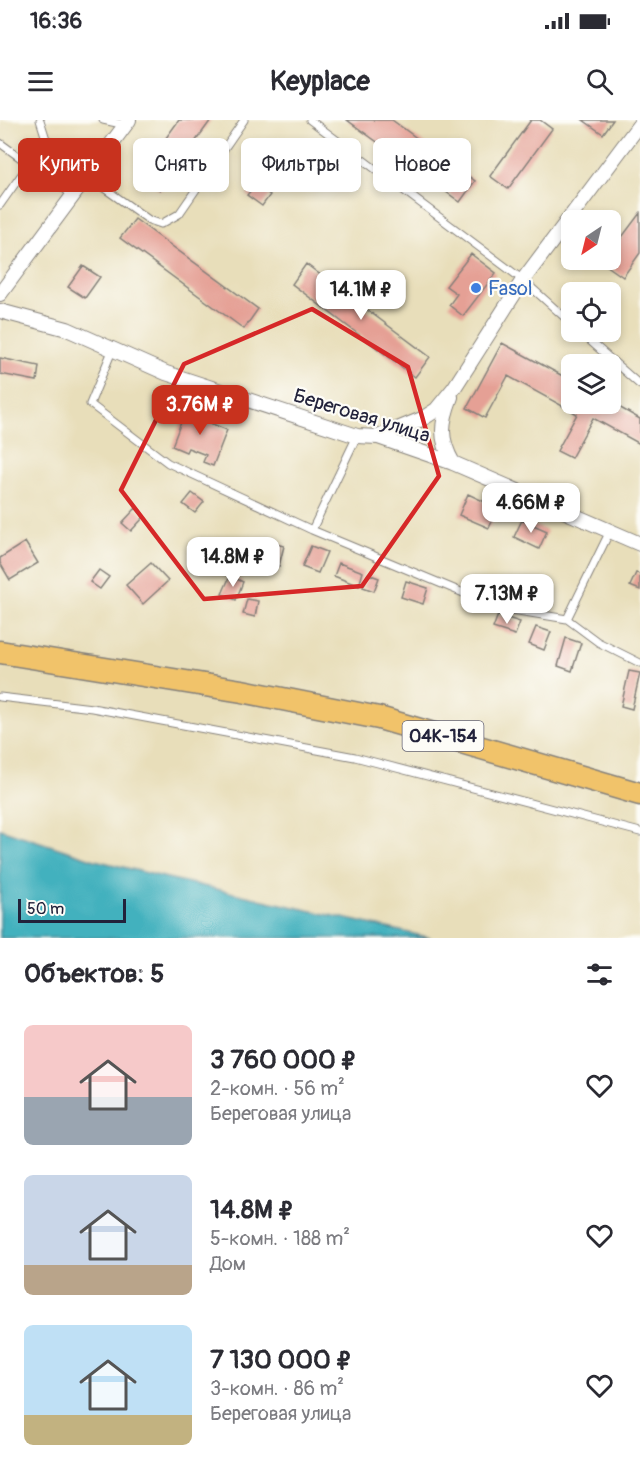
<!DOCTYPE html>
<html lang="ru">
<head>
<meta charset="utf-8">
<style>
	:root { --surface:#fff; --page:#f7f7f7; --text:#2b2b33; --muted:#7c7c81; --accent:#c8321e }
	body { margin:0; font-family:Pangolin,sans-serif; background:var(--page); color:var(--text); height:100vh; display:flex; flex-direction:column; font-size:22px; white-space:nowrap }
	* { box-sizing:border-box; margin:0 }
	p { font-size:20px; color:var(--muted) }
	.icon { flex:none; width:33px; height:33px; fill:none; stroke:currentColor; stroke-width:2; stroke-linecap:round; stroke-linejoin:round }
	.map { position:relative; height:818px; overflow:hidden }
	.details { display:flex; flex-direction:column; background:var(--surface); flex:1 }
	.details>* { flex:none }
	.guide { position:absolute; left:18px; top:18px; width:604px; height:54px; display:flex; gap:12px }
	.needle { width:39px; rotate:215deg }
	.tools { position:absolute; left:561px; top:90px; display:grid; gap:12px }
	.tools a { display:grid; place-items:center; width:60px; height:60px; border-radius:9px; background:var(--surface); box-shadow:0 3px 9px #0003; font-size:30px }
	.scale { position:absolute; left:18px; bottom:15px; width:108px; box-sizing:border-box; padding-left:6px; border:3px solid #22223b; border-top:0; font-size:16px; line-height:21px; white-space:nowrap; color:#22223b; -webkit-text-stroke:4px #fdfcf7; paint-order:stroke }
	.price { position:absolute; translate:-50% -51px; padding:0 14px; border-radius:12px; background:#fff; color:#222; font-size:20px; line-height:39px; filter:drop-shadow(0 2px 3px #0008) }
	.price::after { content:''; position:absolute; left:50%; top:36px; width:18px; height:14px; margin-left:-9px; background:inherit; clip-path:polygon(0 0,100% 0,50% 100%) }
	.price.active { background:var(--accent); color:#fff }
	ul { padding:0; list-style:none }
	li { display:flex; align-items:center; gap:18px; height:150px; padding:0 24px }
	li span { display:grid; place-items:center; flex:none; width:168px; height:120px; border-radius:9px; color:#555 }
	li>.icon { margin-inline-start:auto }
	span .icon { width:72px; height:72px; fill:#fffc; stroke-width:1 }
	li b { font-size:26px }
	h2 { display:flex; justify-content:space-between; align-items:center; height:72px; padding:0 24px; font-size:26px }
	.tag { padding:0 21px; border-radius:9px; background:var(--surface); box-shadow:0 3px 9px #0003; font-size:21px; line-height:54px }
	.tag.active { background:var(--accent); color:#fff }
	.status { display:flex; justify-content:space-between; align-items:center; height:42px; padding:0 30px; background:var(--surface); direction:ltr }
	.status svg { height:16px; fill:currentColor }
	header { display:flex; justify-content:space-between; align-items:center; height:78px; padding:0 24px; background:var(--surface); font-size:27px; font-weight:700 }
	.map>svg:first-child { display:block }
	.water { fill:#42b1be; stroke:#326a7c; stroke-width:1.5 }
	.building { fill:#e5a095 }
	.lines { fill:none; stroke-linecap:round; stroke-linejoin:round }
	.service-casing { stroke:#85807a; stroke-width:9 }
	.minor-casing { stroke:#85807a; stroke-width:16 }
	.primary-casing { stroke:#85807a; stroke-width:25 }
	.service { stroke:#fff; stroke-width:7 }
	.minor { stroke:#fff; stroke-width:14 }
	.primary { stroke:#f1c36a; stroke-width:22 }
	.marked { fill:none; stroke:#d62828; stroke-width:4.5; stroke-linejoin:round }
	.shop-dot { fill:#3f7fe0; stroke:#fdfcf7; stroke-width:2 }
	.labels { text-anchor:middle; stroke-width:4.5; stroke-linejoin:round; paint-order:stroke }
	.shield { fill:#fdfcf7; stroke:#646373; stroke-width:1.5 }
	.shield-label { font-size:18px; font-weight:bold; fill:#22223b }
	.shop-label { font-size:20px; fill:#366cbe; stroke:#fdfcf7; text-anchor:start }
	.street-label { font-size:20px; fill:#22223b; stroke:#fdfcf7 }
</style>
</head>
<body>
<div class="status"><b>16:36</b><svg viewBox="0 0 49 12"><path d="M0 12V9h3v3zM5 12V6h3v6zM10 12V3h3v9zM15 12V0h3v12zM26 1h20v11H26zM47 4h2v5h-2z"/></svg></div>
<header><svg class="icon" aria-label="menu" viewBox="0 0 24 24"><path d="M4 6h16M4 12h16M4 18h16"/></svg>Keyplace<svg class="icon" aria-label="search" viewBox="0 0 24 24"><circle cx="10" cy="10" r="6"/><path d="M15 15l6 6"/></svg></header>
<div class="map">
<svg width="640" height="818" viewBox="0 0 640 818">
	<rect width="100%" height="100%" fill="#fdfcf7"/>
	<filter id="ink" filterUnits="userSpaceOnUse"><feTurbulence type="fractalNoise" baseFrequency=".0167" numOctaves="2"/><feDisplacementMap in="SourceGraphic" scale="12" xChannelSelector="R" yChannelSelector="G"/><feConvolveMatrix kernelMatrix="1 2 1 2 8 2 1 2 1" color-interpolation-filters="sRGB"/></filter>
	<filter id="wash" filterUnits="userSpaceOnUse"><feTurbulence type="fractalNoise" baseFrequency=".008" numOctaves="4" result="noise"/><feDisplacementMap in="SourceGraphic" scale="24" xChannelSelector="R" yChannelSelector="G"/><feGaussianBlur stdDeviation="1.35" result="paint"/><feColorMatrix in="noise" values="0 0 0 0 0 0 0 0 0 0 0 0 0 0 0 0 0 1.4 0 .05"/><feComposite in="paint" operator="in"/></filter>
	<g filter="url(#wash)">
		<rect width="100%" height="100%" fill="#e8deba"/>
		<path class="water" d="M0 709 95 740 167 758 431 818H0Z"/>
		<g id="blocks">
			<path class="building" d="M179 0H211L160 70 139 55Z
				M347 0H392L475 61 460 82Z
				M531 0H540L552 9 508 69 490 56Z
				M583 0H613L603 14Z
				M256 64 270 75 262 86 247 75Z
				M640 93V133L623 157 603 143 610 140V133Z
				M135 99 258 189 244 209 120 118Z
				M471 134 496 153 463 196 449 185 457 174 446 166Z
				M306 144 430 237 415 257 292 164Z
				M83 146 100 157 85 178 68 167Z
				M502 223 572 261V284L610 282 640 299V324L593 298 571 338 557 331 577 294 508 256 485 298 467 288Z
				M0 238 39 246 37 261 0 254Z
				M186 289 211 299 210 303 227 310 213 346 203 342 206 335 188 328 186 332 172 326Z
				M192 373 204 382 195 393 183 384Z
				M468 374 498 388 489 408 459 395Z
				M136 388 144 397 131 411 122 403Z
				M522 400 547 411 539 429 514 417Z
				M25 422 38 443 10 460 0 443V438Z
				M267 422 284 426 279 446 263 442Z
				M311 426 327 432 318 453 302 447Z
				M151 443 168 461 143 484 126 465Z
				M339 443 363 452 359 466 334 456Z
				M99 450 109 457 100 469 90 462Z
				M636 453 640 454V470L630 466Z
				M368 454 379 458 374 471 363 467Z
				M230 456 243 462 236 480 222 474Z
				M406 461 428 468 423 484 401 477Z
				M247 479 258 481 255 497 243 494Z
				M498 495 520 502 515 515 493 508Z
				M536 507 551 512 544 530 529 524Z
				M566 518 581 523 572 551 558 546Z
				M629 551 640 553 632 589 621 586Z"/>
		</g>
	</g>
	<g filter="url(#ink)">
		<use href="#blocks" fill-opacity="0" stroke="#85807a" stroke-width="1.5"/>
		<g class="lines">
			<g class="service-casing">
				<path id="service" d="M40 0 46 19 92 49
					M103 0 126 5
					M310 0 523 160 572 204
					M0 23 29 44
					M87 56 149 100 161 104 179 94 244 0
					M0 85 29 44 51 57 73 76
					M580 212 640 265
					M112 231 90 284 168 343 312 410
					M357 316 312 410 478 479 512 490 567 499 598 522 640 543
					M567 499 610 411
					M0 577 92 588 355 637 640 712"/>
			</g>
			<g class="minor-casing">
				<path id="minor" d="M0 174 129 0
					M0 191 67 209 166 253 357 316 378 317 453 343 640 424
					M451 277C441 303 439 318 453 343
					M378 317 422 299 436 290 454 268 523 160 640 4"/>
			</g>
			<g class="primary-casing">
				<path id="primary" d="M0 532 242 571 379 598 640 674"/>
			</g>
			<use href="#service" class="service"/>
			<use href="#minor" class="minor"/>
			<use href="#primary" class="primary"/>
		</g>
	</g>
	<path class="marked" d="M312 189 408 247 439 356 362 466 204 479 121 370 184 244Z"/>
	<circle class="shop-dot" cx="476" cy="168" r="6"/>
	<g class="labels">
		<rect class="shield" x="402.5" y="601" width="81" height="30" rx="4.5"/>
		<g class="shield-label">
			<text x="443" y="622">04К-154</text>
		</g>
		<g class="shop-label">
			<text x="488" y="175">Fasol</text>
		</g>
		<g class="street-label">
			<text transform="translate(362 295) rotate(17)" y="7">Береговая улица</text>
		</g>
	</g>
</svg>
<div class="tools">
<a><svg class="needle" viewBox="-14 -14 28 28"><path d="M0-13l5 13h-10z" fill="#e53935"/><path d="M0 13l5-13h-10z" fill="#7c7c81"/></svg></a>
<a><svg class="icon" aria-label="locate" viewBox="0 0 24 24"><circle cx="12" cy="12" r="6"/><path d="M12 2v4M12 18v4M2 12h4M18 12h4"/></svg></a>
<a><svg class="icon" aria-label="layers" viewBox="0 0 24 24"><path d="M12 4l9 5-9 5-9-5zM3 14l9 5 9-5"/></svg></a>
</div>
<div class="scale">50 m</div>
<b class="price" style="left:361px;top:201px">14.1M ₽</b>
<b class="price active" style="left:200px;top:316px">3.76M ₽</b>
<b class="price" style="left:531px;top:414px">4.66M ₽</b>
<b class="price" style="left:233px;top:468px">14.8M ₽</b>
<b class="price" style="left:507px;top:505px">7.13M ₽</b>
<div class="guide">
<a class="tag active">Купить</a>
<a class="tag">Снять</a>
<a class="tag">Фильтры</a>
<a class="tag">Новое</a>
</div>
</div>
<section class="details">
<h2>Объектов: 5<svg class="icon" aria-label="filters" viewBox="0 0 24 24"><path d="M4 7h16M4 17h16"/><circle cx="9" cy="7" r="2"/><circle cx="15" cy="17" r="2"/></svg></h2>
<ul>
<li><span style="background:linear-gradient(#f6c9c9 60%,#9aa5b1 0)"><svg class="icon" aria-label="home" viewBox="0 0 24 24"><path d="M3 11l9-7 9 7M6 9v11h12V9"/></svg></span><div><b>3 760 000 ₽</b><p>2-комн. · 56 m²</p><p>Береговая улица</p></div><svg class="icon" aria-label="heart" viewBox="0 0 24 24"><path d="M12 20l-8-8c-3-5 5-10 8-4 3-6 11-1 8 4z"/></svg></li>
<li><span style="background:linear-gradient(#c9d6e8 75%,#b9a48a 0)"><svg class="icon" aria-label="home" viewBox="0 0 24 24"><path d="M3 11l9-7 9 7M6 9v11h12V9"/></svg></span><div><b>14.8M ₽</b><p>5-комн. · 188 m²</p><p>Дом</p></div><svg class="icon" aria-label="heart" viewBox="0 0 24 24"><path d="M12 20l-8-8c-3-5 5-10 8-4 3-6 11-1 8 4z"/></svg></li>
<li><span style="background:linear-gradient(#bfe0f5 75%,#c2b280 0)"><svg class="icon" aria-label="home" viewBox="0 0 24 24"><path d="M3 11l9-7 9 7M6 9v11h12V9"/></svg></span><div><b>7 130 000 ₽</b><p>3-комн. · 86 m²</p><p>Береговая улица</p></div><svg class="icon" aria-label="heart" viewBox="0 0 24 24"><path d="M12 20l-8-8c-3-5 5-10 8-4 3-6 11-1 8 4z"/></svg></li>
</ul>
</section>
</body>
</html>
